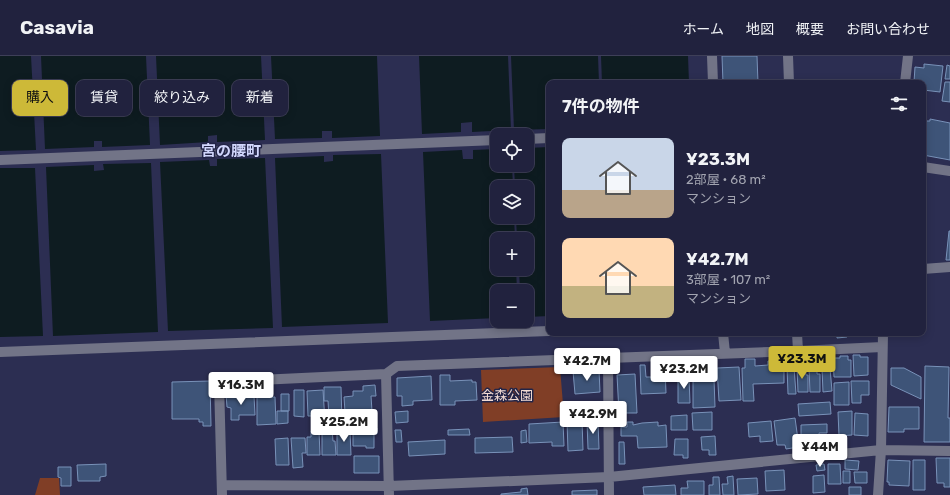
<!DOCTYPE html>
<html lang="ja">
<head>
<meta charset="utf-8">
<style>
	:root { --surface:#21223e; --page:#292a45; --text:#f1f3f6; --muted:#a2a4b0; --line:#3e3f58; --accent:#cdb938 }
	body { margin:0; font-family:Rubik,"Noto Sans JP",sans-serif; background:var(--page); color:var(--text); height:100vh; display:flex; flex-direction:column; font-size:15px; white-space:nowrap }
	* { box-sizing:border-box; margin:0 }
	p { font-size:13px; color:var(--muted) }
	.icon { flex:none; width:22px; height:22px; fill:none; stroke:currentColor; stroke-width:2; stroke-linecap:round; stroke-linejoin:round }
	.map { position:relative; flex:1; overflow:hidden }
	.drawer { position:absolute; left:546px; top:24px; width:380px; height:256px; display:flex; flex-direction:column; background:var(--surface); border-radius:8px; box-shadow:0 2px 10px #0003,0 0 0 1px var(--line) }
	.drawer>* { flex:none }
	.banner { position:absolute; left:12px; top:24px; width:380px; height:36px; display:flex; gap:8px }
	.fabs { position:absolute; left:490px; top:72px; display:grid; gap:8px }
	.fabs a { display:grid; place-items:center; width:44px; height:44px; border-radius:8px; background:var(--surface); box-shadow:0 2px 10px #0003,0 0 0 1px var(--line); font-size:20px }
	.price { position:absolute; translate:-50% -34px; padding:0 9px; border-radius:4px; background:#fff; color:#222; font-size:13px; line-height:26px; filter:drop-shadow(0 1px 2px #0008) }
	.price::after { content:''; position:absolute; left:50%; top:24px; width:12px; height:9px; margin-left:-6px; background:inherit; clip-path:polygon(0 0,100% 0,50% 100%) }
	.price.on { background:var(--accent); color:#111 }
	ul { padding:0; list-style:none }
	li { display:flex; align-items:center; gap:12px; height:100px; padding:0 16px }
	li span { display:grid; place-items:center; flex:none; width:112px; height:80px; border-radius:8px; color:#555 }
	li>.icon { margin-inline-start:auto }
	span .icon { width:48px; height:48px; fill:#fffc; stroke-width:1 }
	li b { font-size:17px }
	h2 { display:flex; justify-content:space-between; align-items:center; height:48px; padding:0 16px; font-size:17px }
	.tag { padding:0 14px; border-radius:8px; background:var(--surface); box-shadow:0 2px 10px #0003,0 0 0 1px var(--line); font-size:14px; line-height:36px }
	.tag.on { background:var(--accent); color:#111 }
	header { display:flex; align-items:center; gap:24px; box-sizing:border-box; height:56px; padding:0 20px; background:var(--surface); border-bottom:1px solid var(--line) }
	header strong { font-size:19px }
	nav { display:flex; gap:22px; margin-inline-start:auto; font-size:14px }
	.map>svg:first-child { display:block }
	.green { fill:#803e26 }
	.water { fill:#0e1c21 }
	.building { fill:#3e5478; stroke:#7992b9 }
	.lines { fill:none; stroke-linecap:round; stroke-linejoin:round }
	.minor { stroke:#727487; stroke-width:10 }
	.labels { text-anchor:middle; stroke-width:3; stroke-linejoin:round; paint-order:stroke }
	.park-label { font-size:13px; fill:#f2dbd3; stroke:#222447 }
	.quarter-label { font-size:15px; font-weight:bold; fill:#d1d6fc; stroke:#222447 }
</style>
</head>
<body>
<header>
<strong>Casavia</strong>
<nav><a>ホーム</a><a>地図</a><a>概要</a><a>お問い合わせ</a></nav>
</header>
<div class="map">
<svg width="950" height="439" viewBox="0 0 950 439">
	<rect width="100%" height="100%" fill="#2c2e52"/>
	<path class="green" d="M560 311 564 361 483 366 481 314Z
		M40 422H59L60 439H35Z"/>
	<path class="water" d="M0 0H31L36 94 0 95Z
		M41 0H146L150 89 102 91V85H94V91L45 93Z
		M156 0H261L265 84 217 86V79L208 80V86L160 89Z
		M271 0H377L380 80 332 82V75H322V82L275 83Z
		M419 0H508L511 74 472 76V66L461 67V76L422 78Z
		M511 0H598L599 27H549V73L514 74Z
		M601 0H688L689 27H602Z
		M549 91V260L527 261V235H520L519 213H527V183H517L516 161H527V131H515L514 109H527V92Z
		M497 93V109H512L513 131H497V161H514L515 183H497V213H516L517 235H497V262L430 265 423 96 462 94 463 103H473V94Z
		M381 98 388 267 282 271 275 102 324 100V106L333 105V99Z
		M265 102 273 272 168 275 160 106 209 104 210 110H217V103Z
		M151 107 158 276 53 280 46 111 94 109V115L104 114 103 108Z
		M0 112H35L43 280 0 281Z"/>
	<path class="building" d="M722 0H757L758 27H723Z
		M924 8 943 10 940 36 923 34 924 27 914 26 915 11 924 12Z
		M947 9 950 10V23H945Z
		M945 26H950V46L942 45Z
		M930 63 950 67V104L923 99V65H930Z
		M949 175H950V204H946Z
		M829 277H846L847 281 837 282V277Z
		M853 299H860V301H868V319L854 320Z
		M840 300H848V304H851V321H834L833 302H840Z
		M745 303H755V310L768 309V305H774V313H784V327L753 328 754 345H743L742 312H745Z
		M709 305H714L715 317H710Z
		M690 306 691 316 677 317 676 307Z
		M640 309H645L646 321H654V312H665L666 337 641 338Z
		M925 310 949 311 948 362H950V386H924Z
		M739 311 741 344 719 345 717 312Z
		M787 311H794L796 338H788Z
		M797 311H805L806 319H808V336H798Z
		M809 312H817V318H820V336H810Z
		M830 312 832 335 823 336 822 313Z
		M891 312H904L921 321V343L891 329Z
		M599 314 600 336 575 338 573 315Z
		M635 318 637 357H619L617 319Z
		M440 319H450V325L472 324V326H476L477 344 455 345V349H440Z
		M431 320 432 344 413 345V349L402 350V340H397V322Z
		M678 321H689L690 347H678Z
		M714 323 715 351 693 352V324Z
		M210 325 211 370H203V366H199V363H172V326Z
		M851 325H869V339H861V347H852Z
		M849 326V349H834V327Z
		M375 329 376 340H371L372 355 345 356 344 341 353 340V335H363V330Z
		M324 331H341L342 366H336V361H329L328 345H324Z
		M294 334H304V361L294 360Z
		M323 334 325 366 318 367V360H308L307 335Z
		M226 338H236V340H254L255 359H239V364H231V352L227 351Z
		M281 338H289V355H281Z
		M257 341H275L276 368 257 369Z
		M830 346 831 358 799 360 798 348Z
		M889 351H919V373H904V376H888Z
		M277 355H288V367L277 368Z
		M408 355V366L396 367 395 356Z
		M852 355V379L839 380 838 356Z
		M712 356V374H693L692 357Z
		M855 357 868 358V380L854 379Z
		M687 359V374H671V360Z
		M795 362 799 391 786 393 785 389H777L774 365Z
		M582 364 583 394 568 395 567 365Z
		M587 365H598L599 393H588Z
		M771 365 773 385 760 386V380L749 381 748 367Z
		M563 366 564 390H552V386L529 387V368Z
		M627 366H633V369L642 367 658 366V370L666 369 667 391 638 392 637 380H621V371H627Z
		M827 368V377H819L820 385 801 386V369Z
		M360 372H377V378H374V392H366V390H353V376H356V374H359Z
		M332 373 333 385H335L336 399H322V374Z
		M469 373 470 379H448V374Z
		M395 374H401L402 386H396Z
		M526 374 527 386 521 387V375Z
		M311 375H319L320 399H307V381H311Z
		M337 375H350L351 399H337Z
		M715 380 716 399H709V394H702L701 381Z
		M512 381 513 396 475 397V382Z
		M288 382 289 409H276L275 383Z
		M291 382H305L306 397H302L303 411 293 412Z
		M675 383H688V402H683V399H674Z
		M445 384V398L409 400 408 386Z
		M619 386H624L625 408H619Z
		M354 400H379V417H354Z
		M936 402H950V431H944V427H937Z
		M845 404 859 405 858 414 845 413Z
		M888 404 910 405 909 430 889 429V426H887Z
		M913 404H925V434H913Z
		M106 408V420L100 421V425H78L77 409Z
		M824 408 825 414 817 415 816 409Z
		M828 408H840L841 428H828Z
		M58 411H71V430H61V422L58 421Z
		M784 414 785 434 766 435 765 415Z
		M843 415H850V427H843Z
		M854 416H867V427H855Z
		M824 419 825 436 813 437V420Z
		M733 420 734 439H723L722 428H728L727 421Z
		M713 421H719L720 439H709V429H713Z
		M757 422 758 438 738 439 737 423Z
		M687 425H704V439H681V432H688Z
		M675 429 676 439H644L643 431Z
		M849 431H861V439H849Z
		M527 432 528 439H501V438L521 436V433Z
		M597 434V439H572V435Z"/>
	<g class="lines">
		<path class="minor" d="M712 0 713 27
			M788 0 789 27
			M905 27 908 0
			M527 83 549 82
			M0 104 497 84
			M923 111 950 115
			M923 213 950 211
			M723 277 725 297
			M798 295 882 291
			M0 296 549 275
			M608 302 609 439
			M386 318 389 439
			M222 429 389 430 609 421 881 394 950 395
			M222 439 219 326 386 318 397 310 798 295 797 277
			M878 439 881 394 883 277"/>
	</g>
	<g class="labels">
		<g class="park-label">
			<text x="507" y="344">金森公園</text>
		</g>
		<g class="quarter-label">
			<text x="231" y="100">宮の腰町</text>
		</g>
	</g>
</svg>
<div class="fabs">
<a><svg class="icon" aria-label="locate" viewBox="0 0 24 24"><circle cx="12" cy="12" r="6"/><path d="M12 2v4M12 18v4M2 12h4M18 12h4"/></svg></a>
<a><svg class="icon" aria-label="layers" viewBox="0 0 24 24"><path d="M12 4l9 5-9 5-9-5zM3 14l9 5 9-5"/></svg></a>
<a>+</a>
<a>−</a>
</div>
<b class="price on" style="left:802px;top:324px">¥23.3M</b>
<b class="price" style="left:587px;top:326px">¥42.7M</b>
<b class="price" style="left:684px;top:334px">¥23.2M</b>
<b class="price" style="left:241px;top:350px">¥16.3M</b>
<b class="price" style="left:593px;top:379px">¥42.9M</b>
<b class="price" style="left:344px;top:387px">¥25.2M</b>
<b class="price" style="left:820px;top:412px">¥44M</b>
<div class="banner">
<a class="tag on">購入</a>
<a class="tag">賃貸</a>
<a class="tag">絞り込み</a>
<a class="tag">新着</a>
</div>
<section class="drawer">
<h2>7件の物件<svg class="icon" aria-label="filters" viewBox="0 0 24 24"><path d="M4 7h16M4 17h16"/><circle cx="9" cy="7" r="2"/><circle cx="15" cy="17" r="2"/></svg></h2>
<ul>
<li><span style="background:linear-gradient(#c9d6e8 65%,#b9a48a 0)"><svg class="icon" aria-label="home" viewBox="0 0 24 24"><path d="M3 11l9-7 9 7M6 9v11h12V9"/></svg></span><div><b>¥23.3M</b><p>2部屋 · 68 m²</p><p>マンション</p></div></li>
<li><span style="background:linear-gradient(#ffd9b3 60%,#c2b280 0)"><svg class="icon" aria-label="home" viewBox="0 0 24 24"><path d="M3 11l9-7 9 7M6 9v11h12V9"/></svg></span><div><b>¥42.7M</b><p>3部屋 · 107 m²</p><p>マンション</p></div></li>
</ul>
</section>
</div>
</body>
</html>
